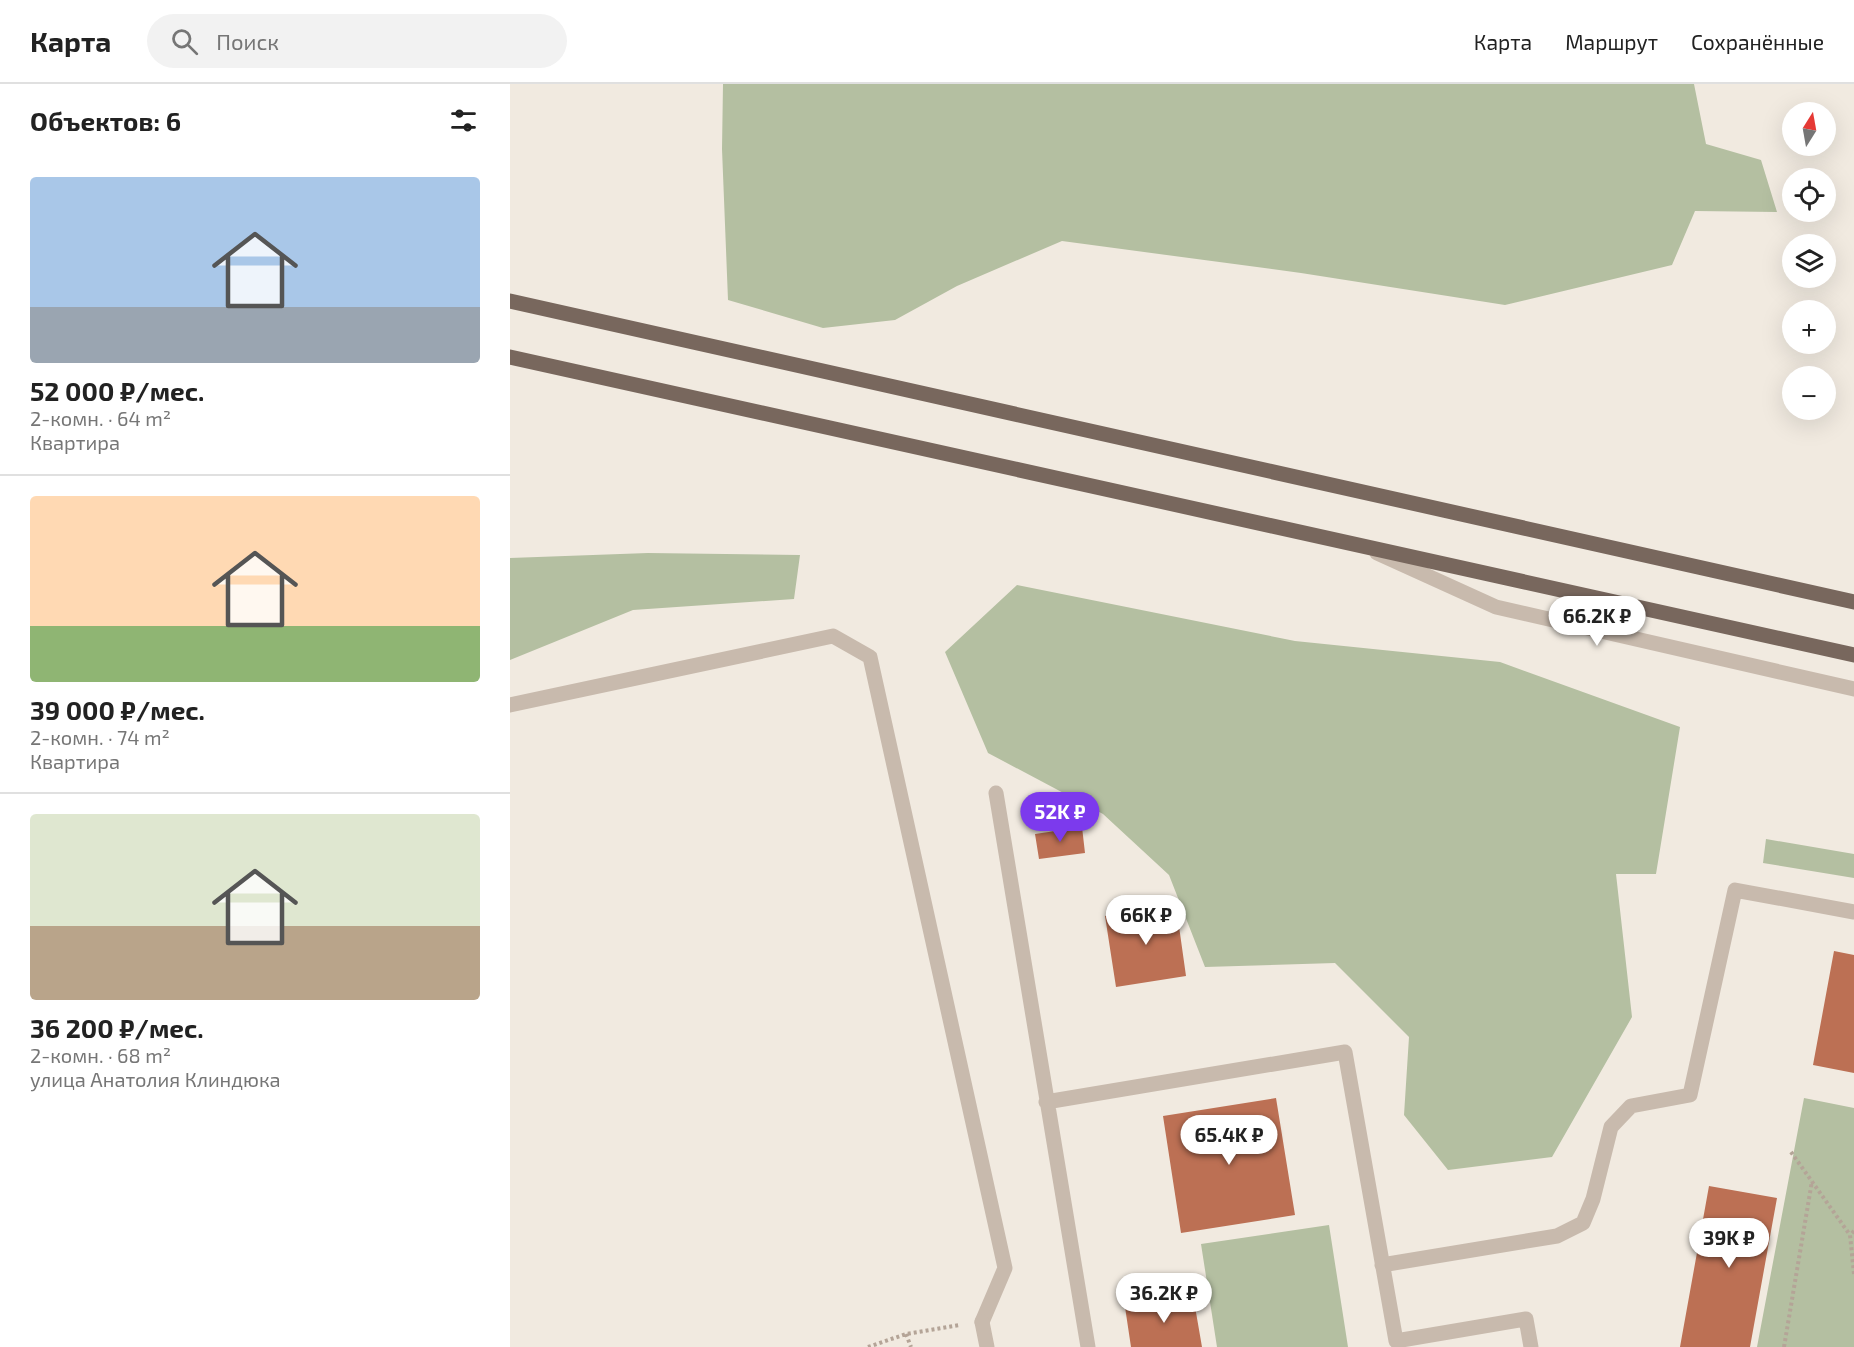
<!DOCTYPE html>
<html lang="ru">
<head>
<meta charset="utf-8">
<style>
	:root { --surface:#fff; --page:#f2f2f2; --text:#222; --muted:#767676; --line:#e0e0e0; --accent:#7c3aed }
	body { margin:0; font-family:"Exo 2",sans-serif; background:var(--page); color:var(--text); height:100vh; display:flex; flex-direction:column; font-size:22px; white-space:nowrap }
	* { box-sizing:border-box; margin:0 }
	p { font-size:20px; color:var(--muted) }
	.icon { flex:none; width:33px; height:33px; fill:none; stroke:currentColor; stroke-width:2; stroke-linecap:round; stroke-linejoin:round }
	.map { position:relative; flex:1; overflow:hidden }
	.panel { display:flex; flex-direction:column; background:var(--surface); width:510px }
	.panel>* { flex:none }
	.needle { width:39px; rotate:11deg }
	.controls { position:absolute; left:1272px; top:18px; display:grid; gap:12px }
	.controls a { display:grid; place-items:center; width:54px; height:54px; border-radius:50%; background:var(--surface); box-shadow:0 6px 24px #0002; font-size:30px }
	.price { position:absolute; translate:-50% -51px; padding:0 14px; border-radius:21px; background:#fff; color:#222; font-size:20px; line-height:39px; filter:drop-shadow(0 2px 3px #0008) }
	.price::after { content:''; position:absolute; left:50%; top:36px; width:18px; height:14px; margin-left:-9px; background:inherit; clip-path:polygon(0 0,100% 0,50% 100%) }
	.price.current { background:var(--accent); color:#fff }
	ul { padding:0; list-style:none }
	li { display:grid; align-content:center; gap:12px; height:318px; padding:0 30px }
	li+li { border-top:2px solid var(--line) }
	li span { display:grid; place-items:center; height:186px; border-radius:6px; color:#555 }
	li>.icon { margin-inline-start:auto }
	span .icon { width:108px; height:108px; fill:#fffc; stroke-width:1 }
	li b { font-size:26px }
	h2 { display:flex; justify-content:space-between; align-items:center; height:72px; padding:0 30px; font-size:26px }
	header { display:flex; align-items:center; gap:36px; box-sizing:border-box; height:84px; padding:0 30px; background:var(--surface); border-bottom:2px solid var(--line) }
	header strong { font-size:28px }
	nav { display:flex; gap:33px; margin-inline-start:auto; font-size:21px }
	.search { width:420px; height:54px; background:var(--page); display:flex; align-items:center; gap:15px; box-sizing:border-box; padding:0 21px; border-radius:33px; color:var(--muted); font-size:22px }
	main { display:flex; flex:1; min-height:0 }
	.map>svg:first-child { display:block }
	.green { fill:#b4bfa1 }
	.building { fill:#bc7054 }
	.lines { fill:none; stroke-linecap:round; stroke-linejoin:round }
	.path { stroke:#b4a497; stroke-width:4; stroke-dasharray:3 3; stroke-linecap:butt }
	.service { stroke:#c8baad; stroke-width:15 }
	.minor { stroke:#c8baad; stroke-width:15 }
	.tertiary { stroke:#c8baad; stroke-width:15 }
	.primary { stroke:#78675d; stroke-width:15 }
</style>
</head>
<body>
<header>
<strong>Карта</strong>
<div class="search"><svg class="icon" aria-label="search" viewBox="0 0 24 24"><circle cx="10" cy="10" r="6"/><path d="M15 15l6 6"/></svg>Поиск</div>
<nav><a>Карта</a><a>Маршрут</a><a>Сохранённые</a></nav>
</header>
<main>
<section class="panel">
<h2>Объектов: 6<svg class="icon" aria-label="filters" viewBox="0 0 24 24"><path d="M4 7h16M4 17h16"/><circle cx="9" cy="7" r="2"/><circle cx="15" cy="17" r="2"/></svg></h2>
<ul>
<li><span style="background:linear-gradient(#a9c7e8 70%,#9aa5b1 0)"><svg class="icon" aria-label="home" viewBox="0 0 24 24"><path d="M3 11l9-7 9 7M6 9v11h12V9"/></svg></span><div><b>52 000 ₽/мес.</b><p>2-комн. · 64 m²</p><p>Квартира</p></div></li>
<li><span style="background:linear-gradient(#ffd9b3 70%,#8fb573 0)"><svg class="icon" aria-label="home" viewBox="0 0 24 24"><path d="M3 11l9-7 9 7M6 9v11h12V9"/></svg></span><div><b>39 000 ₽/мес.</b><p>2-комн. · 74 m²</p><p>Квартира</p></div></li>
<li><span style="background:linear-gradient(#dfe7d0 60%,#b9a48a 0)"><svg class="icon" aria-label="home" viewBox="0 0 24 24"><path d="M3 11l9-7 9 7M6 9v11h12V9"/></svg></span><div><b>36 200 ₽/мес.</b><p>2-комн. · 68 m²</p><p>улица Анатолия Клиндюка</p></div></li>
</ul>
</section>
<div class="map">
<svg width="1344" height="1263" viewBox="0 0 1344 1263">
	<rect width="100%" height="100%" fill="#f1eae0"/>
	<path class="green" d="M213 0H1184L1196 60 1251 76 1267 128 1185 127 1162 181 995 221 791 189 552 157 447 202 385 236 313 244 218 216 212 65Z
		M138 469 290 471 284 515 123 526 0 576V474Z
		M507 501 785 557 990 578 1170 643 1146 790H1106L1122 933 1042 1073 938 1086 894 1031 899 953 825 879 695 883 659 791 593 730 478 669 435 568Z
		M1256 755 1344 770V794L1253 779Z
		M1294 1014 1344 1024V1263H1247Z
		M819 1141 838 1263H707L691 1160Z"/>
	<path class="building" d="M572 743 575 769 529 775 525 750Z
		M666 821 676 892 606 903 595 832Z
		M1324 867 1344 871V989L1303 981Z
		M766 1014 785 1131 671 1149 653 1032Z
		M1199 1102 1267 1114 1240 1263H1170Z
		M683 1211 692 1263H621L615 1223Z"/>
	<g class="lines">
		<path class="path" d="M1281 1068 1340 1151
			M1344 1147 1340 1151 1344 1190
			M396 1250 401 1263
			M358 1263 396 1250 450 1241
			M1274 1263 1302 1097"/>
		<path class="service" d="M0 621 323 552 360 573 495 1184 472 1238
			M486 709 578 1263
			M536 1018 835 968 886 1257 1016 1235 1021 1263
			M872 1181 1047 1152 1073 1139 1083 1115 1101 1043 1121 1022 1180 1011 1225 806 1344 828"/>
		<path class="minor" d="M472 1238 477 1263"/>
		<path class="tertiary" d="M867 469 986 523 1344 605"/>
		<path class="primary" d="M0 217 1344 518
			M0 273 1344 571"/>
	</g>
</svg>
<div class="controls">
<a><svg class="needle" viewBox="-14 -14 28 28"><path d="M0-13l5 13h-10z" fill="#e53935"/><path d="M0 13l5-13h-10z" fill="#767676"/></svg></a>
<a><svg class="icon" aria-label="locate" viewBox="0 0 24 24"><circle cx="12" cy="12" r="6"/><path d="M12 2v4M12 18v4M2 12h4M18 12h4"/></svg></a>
<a><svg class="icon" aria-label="layers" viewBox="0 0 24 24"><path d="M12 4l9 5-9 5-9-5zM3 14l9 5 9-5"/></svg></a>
<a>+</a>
<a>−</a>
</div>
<b class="price" style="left:1087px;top:563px">66.2K ₽</b>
<b class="price current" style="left:550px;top:759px">52K ₽</b>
<b class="price" style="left:636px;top:862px">66K ₽</b>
<b class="price" style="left:719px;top:1082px">65.4K ₽</b>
<b class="price" style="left:1219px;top:1185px">39K ₽</b>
<b class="price" style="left:654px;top:1240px">36.2K ₽</b>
</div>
</main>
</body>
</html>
